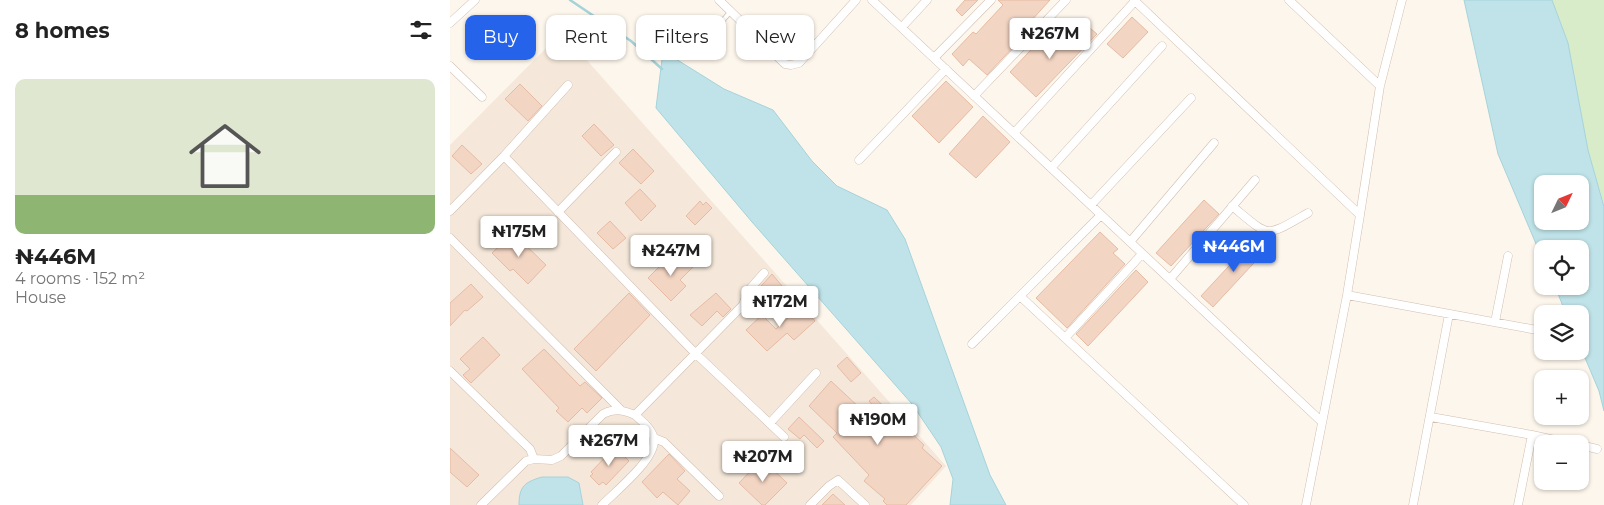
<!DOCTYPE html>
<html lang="en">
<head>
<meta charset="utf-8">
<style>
	:root { --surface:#fff; --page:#f6f6f6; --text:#222; --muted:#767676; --line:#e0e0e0; --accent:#2563eb }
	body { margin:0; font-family:Montserrat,sans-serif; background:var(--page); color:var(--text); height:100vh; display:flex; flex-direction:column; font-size:19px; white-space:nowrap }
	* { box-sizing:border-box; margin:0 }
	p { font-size:16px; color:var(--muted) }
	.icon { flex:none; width:28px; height:28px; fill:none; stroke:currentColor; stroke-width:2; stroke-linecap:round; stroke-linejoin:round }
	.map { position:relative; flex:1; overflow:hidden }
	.panel { display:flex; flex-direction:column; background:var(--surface); width:450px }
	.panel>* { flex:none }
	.guide { position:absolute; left:15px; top:15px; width:475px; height:45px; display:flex; gap:10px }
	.needle { width:32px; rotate:47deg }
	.controls { position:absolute; left:1084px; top:175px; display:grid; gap:10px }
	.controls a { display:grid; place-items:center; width:55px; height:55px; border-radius:10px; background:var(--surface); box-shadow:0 1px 4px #0004; font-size:25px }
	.price { position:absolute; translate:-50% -42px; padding:0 11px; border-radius:5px; background:#fff; color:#222; font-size:16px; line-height:32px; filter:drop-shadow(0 1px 2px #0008) }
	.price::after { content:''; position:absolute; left:50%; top:30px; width:15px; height:11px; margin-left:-8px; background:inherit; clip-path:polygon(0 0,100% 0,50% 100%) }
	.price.current { background:var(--accent); color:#fff }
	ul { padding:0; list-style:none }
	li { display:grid; align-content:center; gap:10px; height:265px; padding:0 15px }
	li+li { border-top:1px solid var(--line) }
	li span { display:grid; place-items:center; height:155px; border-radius:10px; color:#555 }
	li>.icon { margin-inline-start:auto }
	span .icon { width:90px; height:90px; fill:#fffc; stroke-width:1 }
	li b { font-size:21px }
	h2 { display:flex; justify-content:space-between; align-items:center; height:60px; padding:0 15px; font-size:21px }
	.tag { padding:0 18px; border-radius:10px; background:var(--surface); box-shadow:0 1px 4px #0004; font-size:18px; line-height:45px }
	.tag.current { background:var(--accent); color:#fff }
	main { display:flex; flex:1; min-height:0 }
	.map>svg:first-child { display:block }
	.residential { fill:#f5e8da }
	.green { fill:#d8ecc9 }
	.water { fill:#bfe3e8; stroke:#a5d3da; fill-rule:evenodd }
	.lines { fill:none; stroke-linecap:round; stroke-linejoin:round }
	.stream { stroke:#a5d3da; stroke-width:2.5 }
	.building { fill:#f3d5c3; stroke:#e6bba3 }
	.service-casing { stroke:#d1beb0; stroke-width:5.5 }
	.minor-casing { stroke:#d1beb0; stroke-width:9 }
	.service { stroke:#fff; stroke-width:4 }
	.minor { stroke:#fff; stroke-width:8 }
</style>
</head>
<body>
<main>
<section class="panel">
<h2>8 homes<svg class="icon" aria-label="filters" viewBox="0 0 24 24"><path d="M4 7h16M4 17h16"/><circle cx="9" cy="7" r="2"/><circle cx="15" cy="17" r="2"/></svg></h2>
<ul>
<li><span style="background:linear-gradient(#dfe7d0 75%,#8fb573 0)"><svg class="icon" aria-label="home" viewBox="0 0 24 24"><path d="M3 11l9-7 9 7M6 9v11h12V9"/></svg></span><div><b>₦446M</b><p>4 rooms · 152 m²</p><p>House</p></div></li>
</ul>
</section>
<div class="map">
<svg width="1154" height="505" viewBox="0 0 1154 505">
	<rect width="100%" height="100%" fill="#fdf6ec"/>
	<path class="residential" d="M112 32 496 466 461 505H0V145Z"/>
	<path class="green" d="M1102 0H1154V207L1138 150 1118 43Z"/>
	<path class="water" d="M1014 0H1102L1118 43 1138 150 1154 207V411L1149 391 1130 346V314H1116L1105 286H1130V249H1092V258L1048 154ZM1092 184H1130V221H1092Z
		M213 51 274 89 323 110 362 161 387 186 437 210 455 239 540 475 556 505H500L503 479 491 447 462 404 302 222 206 108Z
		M92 477H118L129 483 133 505H69C69 486 75 482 92 477Z"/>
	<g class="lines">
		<path class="stream" d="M120 0 181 41 212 69"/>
	</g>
	<path class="building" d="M515 0H528L512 16 506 10Z
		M548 0H600L580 22 584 25 537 75 519 59 513 66 502 54 523 32 526 34 553 5Z
		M682 17 698 32 673 58 657 44Z
		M634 23 647 34 586 97 560 72 594 36 609 50Z
		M496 81 523 107 489 143 462 116Z
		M70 84 92 106 78 121 55 99Z
		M533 116 560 142 526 178 499 154Z
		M144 124 164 145 151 156 132 136Z
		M12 145 32 164 21 174 2 156Z
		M183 149 204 171 191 184 169 163Z
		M190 189 206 206 191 221 175 203Z
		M754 200 769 214 721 266 706 253Z
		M250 201 253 205 256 202 262 208 245 225 236 216Z
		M160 221 176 238 163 249 147 233Z
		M650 232 668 249 663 253 675 264 617 328 586 298Z
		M63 233 96 265 78 284 63 269 60 271 42 253Z
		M804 239 816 250 763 307 751 296Z
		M230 255 243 267 230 280 236 286 221 301 198 278 213 263 217 267Z
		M686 270 698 282 638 346 626 334Z
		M322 274 337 292 308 316 300 308 307 302 302 296Z
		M21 284 33 297 17 311 15 310 0 326V303Z
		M179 293 200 315 146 371 124 349Z
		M266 293 281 309 273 317 267 311 252 326 240 315Z
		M351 306 365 321 344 340 337 333 317 351 296 330 312 315 326 329Z
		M33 337 50 355 21 383 13 375 20 369 10 359Z
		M94 349 130 386 135 382 152 398 137 413 132 408 118 422 106 411 109 408 72 369Z
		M397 357 411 373 401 382 387 366Z
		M381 381 427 424 434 418 419 401 424 397 474 445 472 448 492 466 456 505H437L433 501 435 499 414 481 419 475 383 437 387 433 359 406Z
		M349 417 374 441 367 448 354 435 350 439 338 429Z
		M165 447 179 461 156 485 153 482 149 485 140 476 143 474 141 472Z
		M0 448 29 475 17 487 0 472Z
		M219 454 235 471 227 479 240 491 228 505 213 492 207 498 192 482Z
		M312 459 337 483 315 505H312L289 483Z
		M383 494 395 505H372Z"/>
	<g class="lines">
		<g class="service-casing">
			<path id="service" d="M248 49 281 11"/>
		</g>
		<g class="minor-casing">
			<path id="minor" d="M269 0 335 64 341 65 349 63 406 0
				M422 0 872 422
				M684 0 910 215 897 295 856 505
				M839 0 930 86
				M0 23 25 0
				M452 27 477 0
				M484 58 541 0
				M0 66 32 97
				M524 96 616 0
				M564 133 685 1
				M54 156 245 353 334 437
				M409 160 496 69
				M601 168 712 46
				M641 205 741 98
				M782 206C821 238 814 238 858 213
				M0 211 54 156 118 85
				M108 212 166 152
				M910 215 930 86 952 0
				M0 238 171 410
				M680 242 764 143
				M720 279 805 180
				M897 295 1092 331
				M570 296 794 505
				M1045 322 1058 256
				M615 338 692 254
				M522 344 651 215
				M0 371 80 449 84 459 76 461 31 505
				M981 417 1082 435 1068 505
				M320 423 366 373
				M1082 435 1123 444
				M204 438 214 442 269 496
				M1130 445 1147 449
				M84 459 102 460 111 456 153 414C165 408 173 410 185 415L293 305 298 291 314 273
				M152 505C166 491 206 459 204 439 202 429 192 421 185 415
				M360 505 379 486 388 480 415 505
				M963 505 999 314"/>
		</g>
		<use href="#service" class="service"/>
		<use href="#minor" class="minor"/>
	</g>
</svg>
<div class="controls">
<a><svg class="needle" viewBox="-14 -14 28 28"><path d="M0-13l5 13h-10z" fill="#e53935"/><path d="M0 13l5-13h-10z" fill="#767676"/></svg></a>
<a><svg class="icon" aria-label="locate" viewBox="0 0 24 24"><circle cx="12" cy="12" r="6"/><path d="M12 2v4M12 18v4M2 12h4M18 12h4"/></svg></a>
<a><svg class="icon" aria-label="layers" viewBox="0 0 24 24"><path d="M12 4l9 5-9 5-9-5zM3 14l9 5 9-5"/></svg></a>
<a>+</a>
<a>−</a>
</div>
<b class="price" style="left:600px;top:60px">₦267M</b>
<b class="price" style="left:69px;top:258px">₦175M</b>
<b class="price current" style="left:784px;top:273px">₦446M</b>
<b class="price" style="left:221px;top:277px">₦247M</b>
<b class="price" style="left:330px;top:328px">₦172M</b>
<b class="price" style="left:428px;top:446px">₦190M</b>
<b class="price" style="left:159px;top:467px">₦267M</b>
<b class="price" style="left:313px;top:483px">₦207M</b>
<div class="guide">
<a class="tag current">Buy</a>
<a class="tag">Rent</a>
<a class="tag">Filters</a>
<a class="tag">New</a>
</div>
</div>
</main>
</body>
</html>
